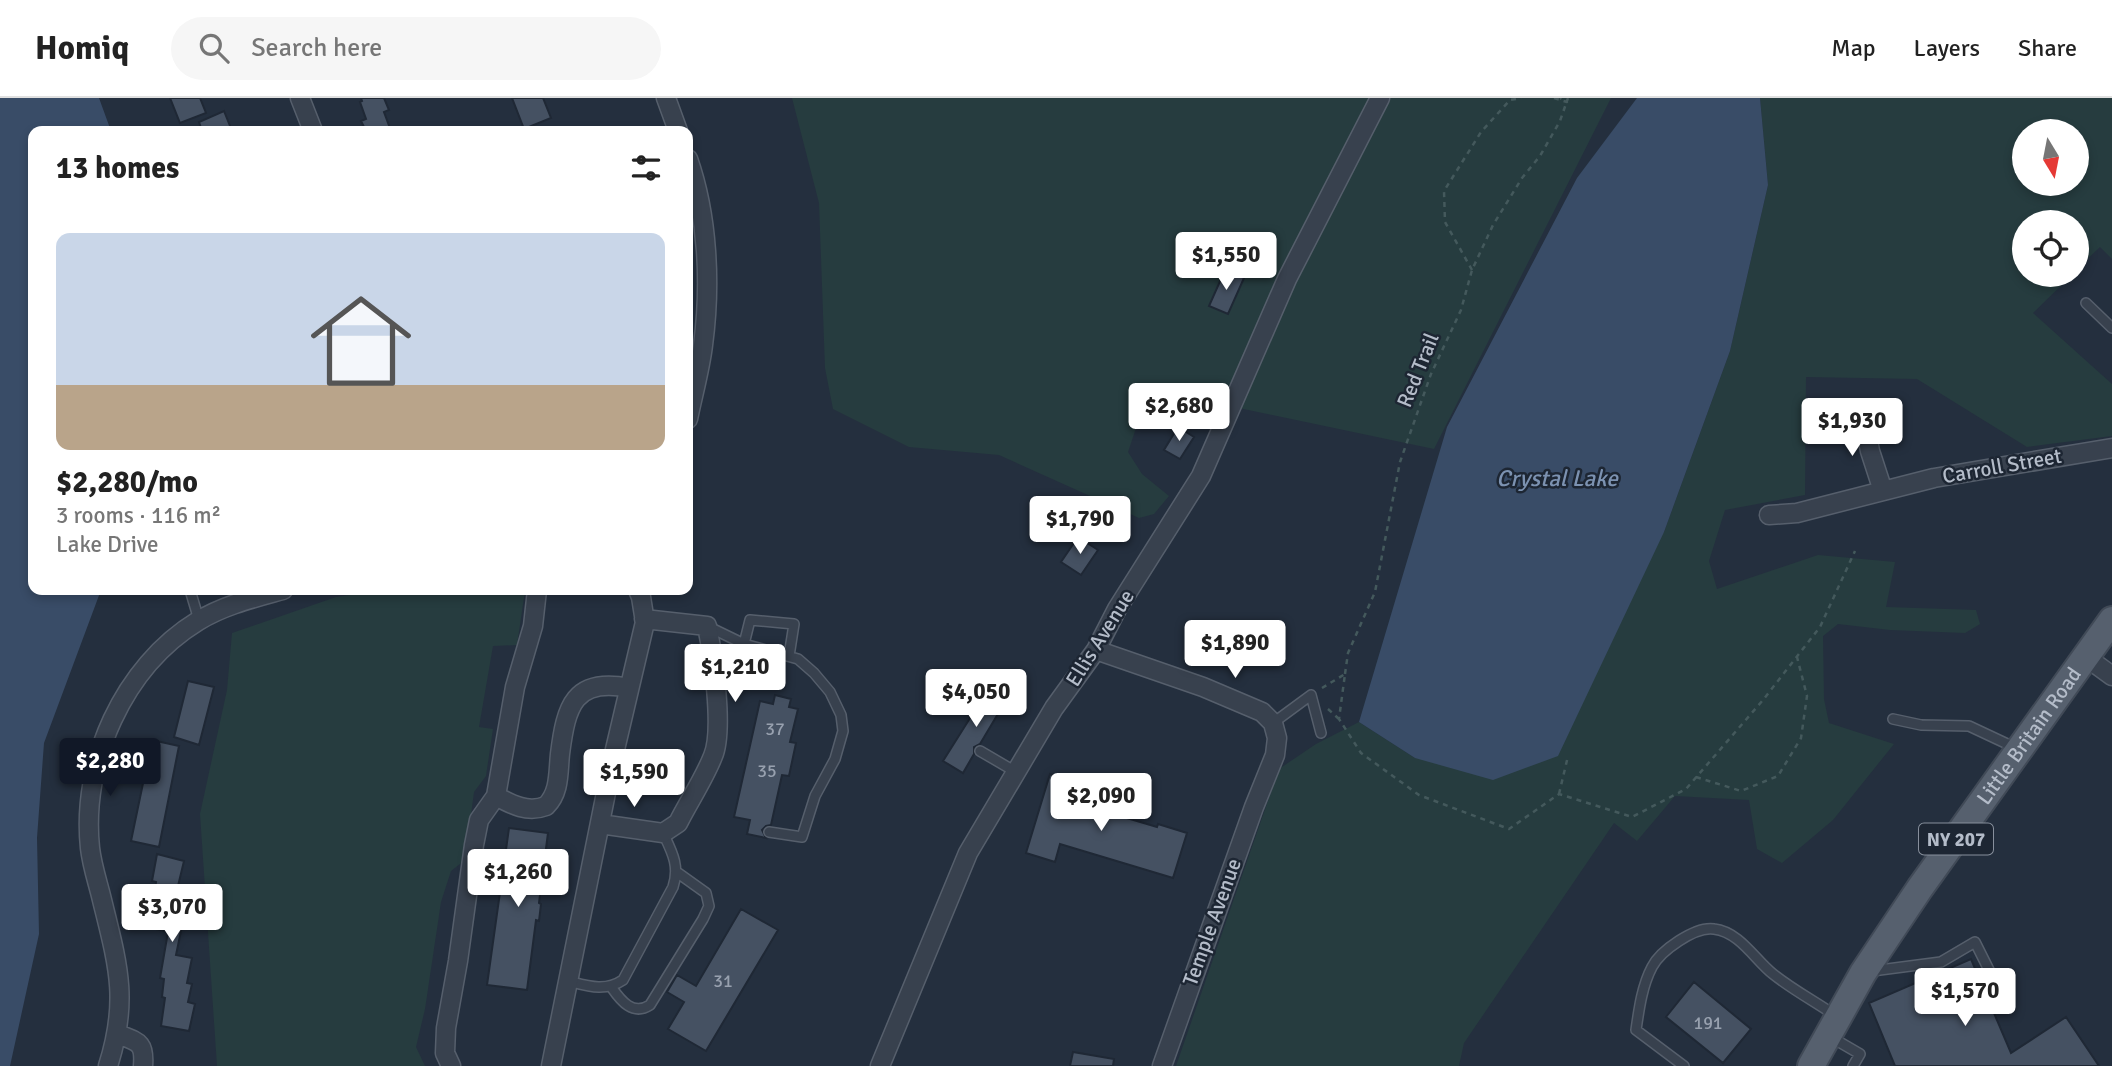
<!DOCTYPE html>
<html lang="en">
<head>
<meta charset="utf-8">
<style>
	:root { --surface:#fff; --page:#f6f6f6; --text:#222; --muted:#767676; --line:#e0e0e0; --accent:#111827 }
	body { margin:0; font-family:Signika,sans-serif; background:var(--page); color:var(--text); height:100vh; display:flex; flex-direction:column; font-size:26px; white-space:nowrap }
	* { box-sizing:border-box; margin:0 }
	p { font-size:23px; color:var(--muted) }
	.icon { flex:none; width:38px; height:38px; fill:none; stroke:currentColor; stroke-width:2; stroke-linecap:round; stroke-linejoin:round }
	.map { position:relative; flex:1; overflow:hidden }
	.sheet { position:absolute; left:28px; top:28px; width:665px; height:469px; display:flex; flex-direction:column; background:var(--surface); border-radius:14px; box-shadow:0 4px 10px #0003 }
	.sheet>* { flex:none }
	.needle { width:46px; rotate:170deg }
	.tools { position:absolute; left:2012px; top:21px; display:grid; gap:14px }
	.tools a { display:grid; place-items:center; width:77px; height:77px; border-radius:50%; background:var(--surface); box-shadow:0 4px 10px #0003; font-size:35px }
	.price { position:absolute; translate:-50% -60px; padding:0 16px; border-radius:7px; background:#fff; color:#222; font-size:23px; line-height:46px; filter:drop-shadow(0 2px 4px #0008) }
	.price::after { content:''; position:absolute; left:50%; top:42px; width:21px; height:16px; margin-left:-10px; background:inherit; clip-path:polygon(0 0,100% 0,50% 100%) }
	.price.selected { background:var(--accent); color:#fff }
	ul { padding:0; list-style:none }
	li { display:grid; align-content:center; gap:14px; height:371px; padding:0 28px }
	li+li { border-top:2px solid var(--line) }
	li span { display:grid; place-items:center; height:217px; border-radius:14px; color:#555 }
	li>.icon { margin-inline-start:auto }
	span .icon { width:126px; height:126px; fill:#fffc; stroke-width:1 }
	li b { font-size:30px }
	h2 { display:flex; justify-content:space-between; align-items:center; height:84px; padding:0 28px; font-size:30px }
	header { display:flex; align-items:center; gap:42px; box-sizing:border-box; height:98px; padding:0 35px; background:var(--surface); border-bottom:2px solid var(--line) }
	header strong { font-size:33px }
	nav { display:flex; gap:38px; margin-inline-start:auto; font-size:24px }
	.search { width:490px; height:63px; background:var(--page); display:flex; align-items:center; gap:18px; box-sizing:border-box; padding:0 24px; border-radius:38px; color:var(--muted); font-size:26px }
	.map>svg:first-child { display:block }
	.green { fill:#263c3f; fill-rule:evenodd }
	.water { fill:#394c67 }
	.building { fill:#455162; stroke:#1f2835; stroke-width:2 }
	.lines { fill:none; stroke-linecap:round; stroke-linejoin:round }
	.service-casing { stroke:#565f6c; stroke-width:12 }
	.minor-casing { stroke:#565f6c; stroke-width:21 }
	.primary-casing { stroke:#414a57; stroke-width:30 }
	.path { stroke:#44595c; stroke-width:2.5; stroke-dasharray:5 5; stroke-linecap:butt }
	.service { stroke:#38414e; stroke-width:9 }
	.minor { stroke:#38414e; stroke-width:18 }
	.primary { stroke:#56606e; stroke-width:26 }
	.labels { text-anchor:middle; stroke-width:5; stroke-linejoin:round; paint-order:stroke }
	.number-label { font-size:18px; fill:#98a1af }
	.shield { fill:#1d2633; stroke:#878f9c; stroke-width:2 }
	.shield-label { font-size:19px; font-weight:bold; fill:#b4bcc9 }
	.street-label { font-size:21px; fill:#b4bcc9; stroke:#1d2633 }
	.water-label { font-size:23px; font-style:italic; fill:#7c92b1; stroke:#1d2633 }
</style>
</head>
<body>
<header>
<strong>Homiq</strong>
<div class="search"><svg class="icon" aria-label="search" viewBox="0 0 24 24"><circle cx="10" cy="10" r="6"/><path d="M15 15l6 6"/></svg>Search here</div>
<nav><a>Map</a><a>Layers</a><a>Share</a></nav>
</header>
<div class="map">
<svg width="2112" height="968" viewBox="0 0 2112 968">
	<rect width="100%" height="100%" fill="#242f3e"/>
	<path class="green" d="M792 0H1611L1434 351 1149 291 1128 354 1142 376 1169 398 1154 416 1139 420 999 357 909 349 833 311 825 270 819 105Z
		M1760 0H2112V161L2100 149 2077 171V124H2025V177H2072L2033 215 2112 286V338L2027 349 1917 281 1806 279 1805 397 1725 412 1709 463 1717 491 1818 457 1895 464 1886 509 1976 512 1980 526 1965 535 1890 532 1838 526 1823 538 1824 601 1829 625 1894 646 1833 722 1782 765 1757 751 1749 702 1675 698 1637 743 1614 725 1464 945 1459 968H1176L1279 671 1316 646 1359 624 1415 660 1664 434 1730 253 1768 87ZM2025 33H2077V86H2025Z
		M389 492 525 493 517 547 493 548 479 629 493 631 486 678 474 694 465 762 451 773 441 804 425 911 416 949 425 968H217L200 716 227 592 232 535 336 499Z"/>
	<path class="water" d="M0 0H99L111 33H33V492H101L44 645 37 740 39 836 10 968H0Z
		M1637 0H1760L1768 87 1730 253 1664 434 1558 658 1493 682 1415 660 1359 624 1447 329 1577 80Z"/>
	<path class="building" d="M170 0H200L206 15 180 25Z
		M361 0H384L389 12 384 14 391 33H366L361 23 366 21 360 4 362 3Z
		M512 0H543L551 20 524 31Z
		M224 13 232 33H202L199 24Z
		M1225 172 1244 180 1228 216 1209 208Z
		M1178 329 1194 339 1180 361 1164 352Z
		M1078 439 1098 452 1081 477 1061 464Z
		M188 583 214 589 199 647 174 639Z
		M989 588 1008 599 980 646 974 649V656L963 675 943 663 972 617 970 616Z
		M775 597 791 601 789 609 798 611 790 644 796 645 789 678 782 677 771 727 766 728 762 732 766 740 747 736 750 722 734 719 760 603 773 606Z
		M152 642 179 648 159 749 131 743Z
		M1050 676 1078 685 1073 704 1157 729 1158 726 1187 735 1173 780 1060 746 1055 764 1026 755Z
		M509 730 548 735 539 805 541 806 539 823 536 822 527 892 487 887Z
		M157 756 184 763 178 788H183L180 807 186 809 176 857 192 860 187 885 192 886 188 904 195 906 189 933 161 928 165 900 162 899 164 881 160 880 168 834 152 830 157 803 154 802 156 784 152 783Z
		M741 811 778 832 706 953 668 931 684 904 667 894 677 877 696 888Z
		M1971 861 2011 955 2066 919 2099 968H1895L1869 905Z
		M1694 884 1751 931 1723 965 1666 919Z
		M1073 954 1114 961 1113 968H1070Z"/>
	<g class="lines">
		<g class="service-casing">
			<path id="service" d="M2086 205 2112 230
				M190 492 199 522
				M709 529 744 546 798 561 814 575 830 594 841 617 843 633 835 661 815 698 802 739 769 734
				M744 546 750 522 794 526 789 558
				M1893 621 1921 627 1969 628 2018 651
				M1273 625 1311 597 1321 635
				M980 653 1016 674
				M1872 873 1941 864 1975 844 2002 898
				M568 883C588 888 605 894 623 882L673 789C680 768 672 754 663 735
				M612 890C621 903 633 918 650 907L703 821 709 808 706 795 678 775
				M1829 938 1860 956 1853 968
				M1684 968 1636 932C1639 911 1642 888 1652 869 1660 853 1695 828 1714 831 1740 834 1755 862 1773 876 1793 892 1816 904 1836 918"/>
		</g>
		<g class="minor-casing">
			<path id="minor" d="M300 0 313 33
				M666 0 678 33
				M688 61C708 118 711 187 703 247 700 272 693 296 688 321
				M1863 316 1870 353 1883 393
				M1769 417 1797 415 1934 380 2112 350
				M1096 552 1203 589 1262 614 1273 625 1277 640 1275 657 1254 709 1162 968
				M2086 559 2112 578
				M496 698C512 707 528 715 546 708 560 694 558 675 560 656 566 608 574 579 629 590
				M600 726 663 735 678 725C689 703 704 681 713 658 724 632 713 557 707 528L644 521
				M118 936C138 944 145 944 143 968
				M108 968C129 902 118 867 102 802 98 785 92 768 90 750 81 664 123 569 198 523 224 507 254 500 283 492
				M451 968 445 955 446 930 458 863 474 747 479 722 496 698 515 589 533 528 537 492
				M551 968 613 660 645 524 641 499 638 492
				M880 968 968 755 1054 610 1096 552 1117 511 1201 378 1287 181 1380 0"/>
		</g>
		<g class="primary-casing">
			<g id="primary">
				<path id="s1" d="M1811 968 1863 875 1920 790 2112 522"/>
			</g>
		</g>
		<path class="path" d="M1554 0 1567 4 1560 0
			M1472 172 1445 124 1444 93 1481 34 1510 2 1521 0
			M1345 576 1348 555 1375 494 1400 364 1431 276 1461 212 1472 172 1493 127 1522 80 1540 58 1560 23 1568 0
			M1322 590 1345 576 1339 621 1361 655 1419 697 1509 731 1559 696 1632 719 1686 691 1763 602 1820 529 1855 453
			M1328 611 1339 621
			M1696 679 1741 693 1778 678 1801 640 1807 598 1797 559
			M1559 696 1568 658"/>
		<use href="#service" class="service"/>
		<use href="#minor" class="minor"/>
		<use href="#primary" class="primary"/>
	</g>
	<g class="labels">
		<g class="number-label">
			<text x="775" y="637">37</text>
			<text x="767" y="679">35</text>
			<text x="723" y="889">31</text>
			<text x="1708" y="931">191</text>
		</g>
		<rect class="shield" x="1919" y="725.5" width="74" height="31" rx="5"/>
		<g class="shield-label">
			<text x="1956" y="748">NY 207</text>
		</g>
		<g class="street-label">
			<text transform="translate(1418 272) rotate(-68)" y="7">Red Trail</text>
			<text transform="translate(2002 368) rotate(-10)" y="7">Carroll Street</text>
			<text transform="translate(1100 540) rotate(-58)" y="7">Ellis Avenue</text>
			<text dy="7" stroke="none"><textPath href="#s1" startOffset="396">Little Britain Road</textPath></text>
			<text transform="translate(1212 824) rotate(-70)" y="7">Temple Avenue</text>
		</g>
		<g class="water-label">
			<text x="1557" y="388">Crystal Lake</text>
		</g>
	</g>
</svg>
<div class="tools">
<a><svg class="needle" viewBox="-14 -14 28 28"><path d="M0-13l5 13h-10z" fill="#e53935"/><path d="M0 13l5-13h-10z" fill="#767676"/></svg></a>
<a><svg class="icon" aria-label="locate" viewBox="0 0 24 24"><circle cx="12" cy="12" r="6"/><path d="M12 2v4M12 18v4M2 12h4M18 12h4"/></svg></a>
</div>
<b class="price" style="left:1226px;top:194px">$1,550</b>
<b class="price" style="left:1179px;top:345px">$2,680</b>
<b class="price" style="left:1852px;top:360px">$1,930</b>
<b class="price" style="left:1080px;top:458px">$1,790</b>
<b class="price" style="left:1235px;top:582px">$1,890</b>
<b class="price" style="left:735px;top:606px">$1,210</b>
<b class="price" style="left:976px;top:631px">$4,050</b>
<b class="price selected" style="left:110px;top:700px">$2,280</b>
<b class="price" style="left:634px;top:711px">$1,590</b>
<b class="price" style="left:1101px;top:735px">$2,090</b>
<b class="price" style="left:518px;top:811px">$1,260</b>
<b class="price" style="left:172px;top:846px">$3,070</b>
<b class="price" style="left:1965px;top:930px">$1,570</b>
<section class="sheet">
<h2>13 homes<svg class="icon" aria-label="filters" viewBox="0 0 24 24"><path d="M4 7h16M4 17h16"/><circle cx="9" cy="7" r="2"/><circle cx="15" cy="17" r="2"/></svg></h2>
<ul>
<li><span style="background:linear-gradient(#c9d6e8 70%,#b9a48a 0)"><svg class="icon" aria-label="home" viewBox="0 0 24 24"><path d="M3 11l9-7 9 7M6 9v11h12V9"/></svg></span><div><b>$2,280/mo</b><p>3 rooms · 116 m²</p><p>Lake Drive</p></div></li>
</ul>
</section>
</div>
</body>
</html>
